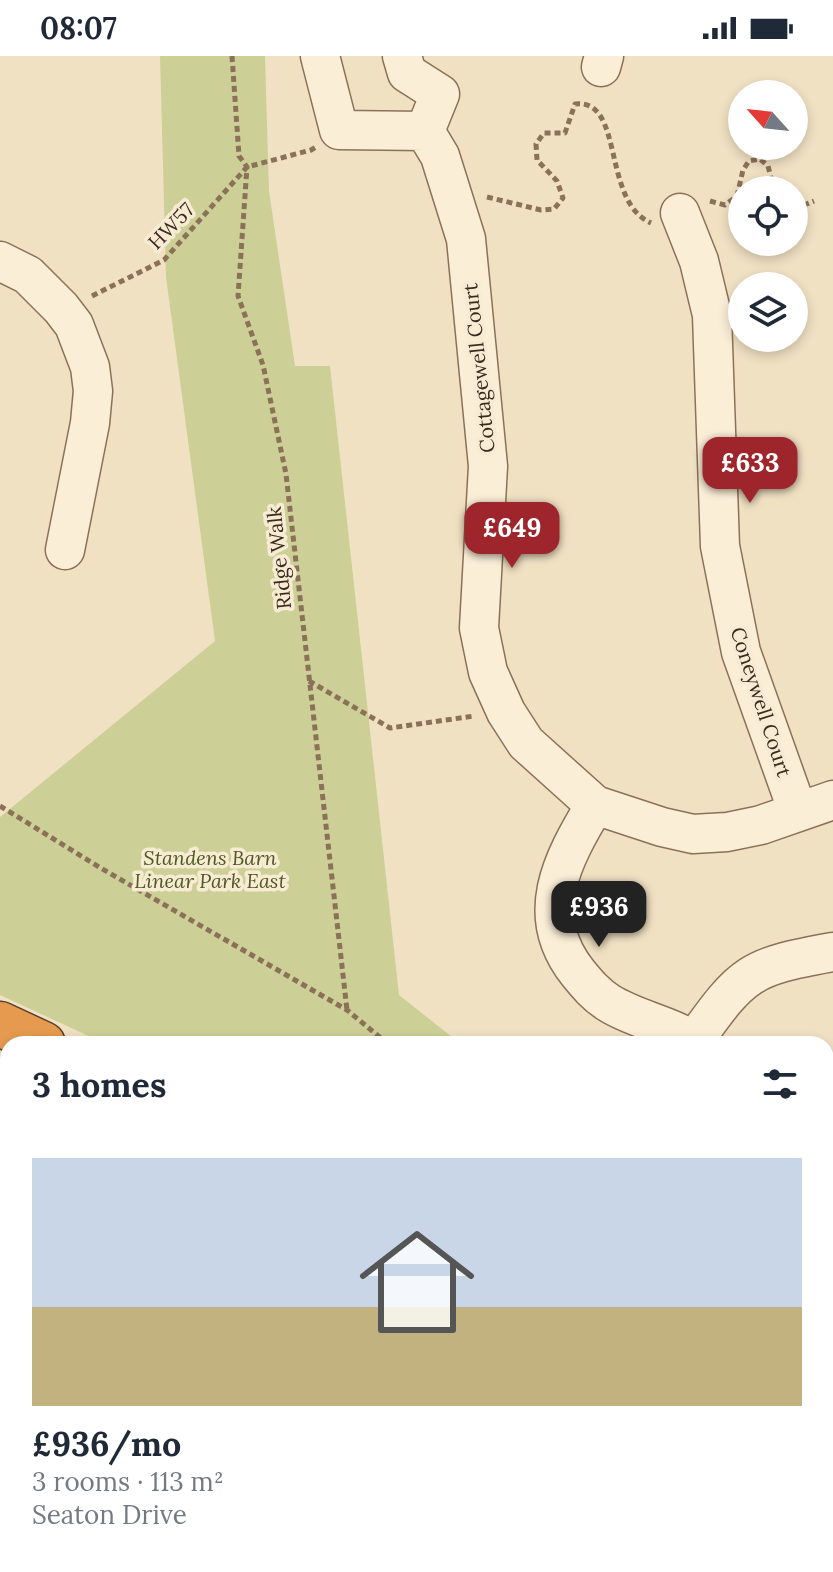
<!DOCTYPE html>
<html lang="en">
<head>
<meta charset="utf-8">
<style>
	:root { --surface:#fff; --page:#f2f2f3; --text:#1f2937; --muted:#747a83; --line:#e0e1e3; --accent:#9f252d }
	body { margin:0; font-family:Lora,serif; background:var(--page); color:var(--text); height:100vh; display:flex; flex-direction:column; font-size:30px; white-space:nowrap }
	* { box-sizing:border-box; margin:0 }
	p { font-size:26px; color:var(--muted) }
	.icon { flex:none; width:44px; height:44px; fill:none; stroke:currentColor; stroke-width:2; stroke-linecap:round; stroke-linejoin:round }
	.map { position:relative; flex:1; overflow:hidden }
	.drawer { position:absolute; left:0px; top:980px; width:834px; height:536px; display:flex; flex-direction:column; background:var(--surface); border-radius:24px 24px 0 0; box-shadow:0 4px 12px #0003 }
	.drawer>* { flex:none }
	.needle { width:52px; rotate:297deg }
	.fabs { position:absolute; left:728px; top:24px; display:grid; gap:16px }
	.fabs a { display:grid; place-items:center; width:80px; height:80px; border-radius:50%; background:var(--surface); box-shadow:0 4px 12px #0003; font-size:40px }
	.price { position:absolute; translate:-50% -68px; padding:0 18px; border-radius:16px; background:var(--accent); color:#fff; font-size:26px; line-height:52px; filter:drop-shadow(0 2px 4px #0008) }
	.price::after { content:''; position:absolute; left:50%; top:48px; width:24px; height:18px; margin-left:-12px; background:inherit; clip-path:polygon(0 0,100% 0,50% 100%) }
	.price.current { background:#222; color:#fff }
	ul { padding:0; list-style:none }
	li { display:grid; align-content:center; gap:16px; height:424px; padding:0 32px }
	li+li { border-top:2px solid var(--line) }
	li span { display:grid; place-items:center; height:248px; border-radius:0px; color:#555 }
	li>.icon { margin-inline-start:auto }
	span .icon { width:144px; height:144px; fill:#fffc; stroke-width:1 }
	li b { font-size:34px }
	h2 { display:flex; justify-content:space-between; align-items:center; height:96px; padding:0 32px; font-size:34px }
	.status { display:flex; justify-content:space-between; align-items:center; height:56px; padding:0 40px; background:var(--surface); direction:ltr }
	.status svg { height:22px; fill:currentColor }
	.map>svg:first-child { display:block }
	.green { fill:#ccd096 }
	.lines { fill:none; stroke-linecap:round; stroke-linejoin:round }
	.minor-casing { stroke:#8c7159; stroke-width:41 }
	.highway-casing { stroke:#5a3f2d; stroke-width:47 }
	.path { stroke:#8c7159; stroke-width:5; stroke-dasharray:6 4; stroke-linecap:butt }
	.minor { stroke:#fbeed7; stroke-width:38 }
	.highway { stroke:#e59a4f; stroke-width:44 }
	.labels { text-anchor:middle; stroke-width:7; stroke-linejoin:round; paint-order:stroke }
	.street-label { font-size:20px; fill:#3b2a1e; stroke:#f8ebd3 }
	.park-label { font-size:20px; font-style:italic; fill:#4f5923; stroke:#f8ebd3 }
</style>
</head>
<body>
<div class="status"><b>08:07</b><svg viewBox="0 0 49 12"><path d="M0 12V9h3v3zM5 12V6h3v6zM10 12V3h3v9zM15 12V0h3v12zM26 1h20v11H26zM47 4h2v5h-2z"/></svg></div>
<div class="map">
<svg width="833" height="1516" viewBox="0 0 833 1516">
	<rect width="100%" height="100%" fill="#f1e1c3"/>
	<path class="green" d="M160 0H265L269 135 295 310H330L399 939 461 988H106L0 939V761L215 585 166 221Z
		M826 1280 833 1285V1516H781L774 1508H826Z"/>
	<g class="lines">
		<g class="minor-casing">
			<path id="minor" d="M320 0 339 74 425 75
				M402 0 407 17 440 38 425 75
				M601 11 604 0
				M425 75 440 100 466 183 488 410 479 572 488 616 506 656 526 687 595 749 662 771 693 778 727 776 761 769 833 744
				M680 157 699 205 712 259 720 490 741 596 798 756
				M0 205 28 219 61 252 74 269 90 311 93 335 90 367 65 494
				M595 749C562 804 532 859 578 917 587 928 596 939 609 947 636 964 672 969 698 988
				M694 985C743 916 749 911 833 896
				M826 1125 833 1132
				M10 1516 15 1508"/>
		</g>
		<g class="highway-casing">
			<path id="highway" d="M0 968 43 988
				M0 1050 8 1053
				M0 1085 8 1086
				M649 1508 657 1516
				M726 1508 736 1516"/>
		</g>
		<path class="path" d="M232 0 239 100 247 111 238 240 263 309 286 418 347 954
			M487 141 541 154 554 153 563 142 557 125 537 104 536 88 544 77H565L575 48C625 42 601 145 651 167
			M710 145 725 149 737 140 743 114 749 105 760 103 768 110 774 134
			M794 153 814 145
			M92 240 164 204 247 111 311 94 316 91
			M309 625 390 672 474 660
			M0 750 99 811 347 954 388 988
			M826 1354 833 1362"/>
		<use href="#minor" class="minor"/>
		<use href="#highway" class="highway"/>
	</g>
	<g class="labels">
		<g class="street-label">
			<text transform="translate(171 170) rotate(-46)" y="7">HW57</text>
			<text transform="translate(479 312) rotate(-96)" y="7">Cottagewell Court</text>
			<text transform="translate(279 502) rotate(-96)" y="7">Ridge Walk</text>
			<text transform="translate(761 646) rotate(72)" y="7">Coneywell Court</text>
		</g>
		<g class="park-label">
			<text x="210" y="809">Standens Barn<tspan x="210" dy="23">Linear Park East</tspan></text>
		</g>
	</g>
</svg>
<div class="fabs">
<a><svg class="needle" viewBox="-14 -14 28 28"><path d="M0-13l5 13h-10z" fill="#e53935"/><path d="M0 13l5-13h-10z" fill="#747a83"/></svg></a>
<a><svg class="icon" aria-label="locate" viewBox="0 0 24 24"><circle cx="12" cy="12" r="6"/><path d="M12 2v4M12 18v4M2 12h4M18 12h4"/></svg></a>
<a><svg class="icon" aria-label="layers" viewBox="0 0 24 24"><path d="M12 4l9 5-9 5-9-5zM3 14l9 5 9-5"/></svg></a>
</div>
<b class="price" style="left:750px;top:449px">£633</b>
<b class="price" style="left:512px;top:514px">£649</b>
<b class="price current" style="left:599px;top:893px">£936</b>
<section class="drawer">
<h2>3 homes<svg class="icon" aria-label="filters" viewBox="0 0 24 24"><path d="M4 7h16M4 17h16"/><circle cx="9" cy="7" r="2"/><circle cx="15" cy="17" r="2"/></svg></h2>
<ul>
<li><span style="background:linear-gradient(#c9d6e8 60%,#c2b280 0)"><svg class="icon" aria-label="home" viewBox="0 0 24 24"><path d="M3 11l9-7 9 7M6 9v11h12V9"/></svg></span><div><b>£936/mo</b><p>3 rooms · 113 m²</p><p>Seaton Drive</p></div></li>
</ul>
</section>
</div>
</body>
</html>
